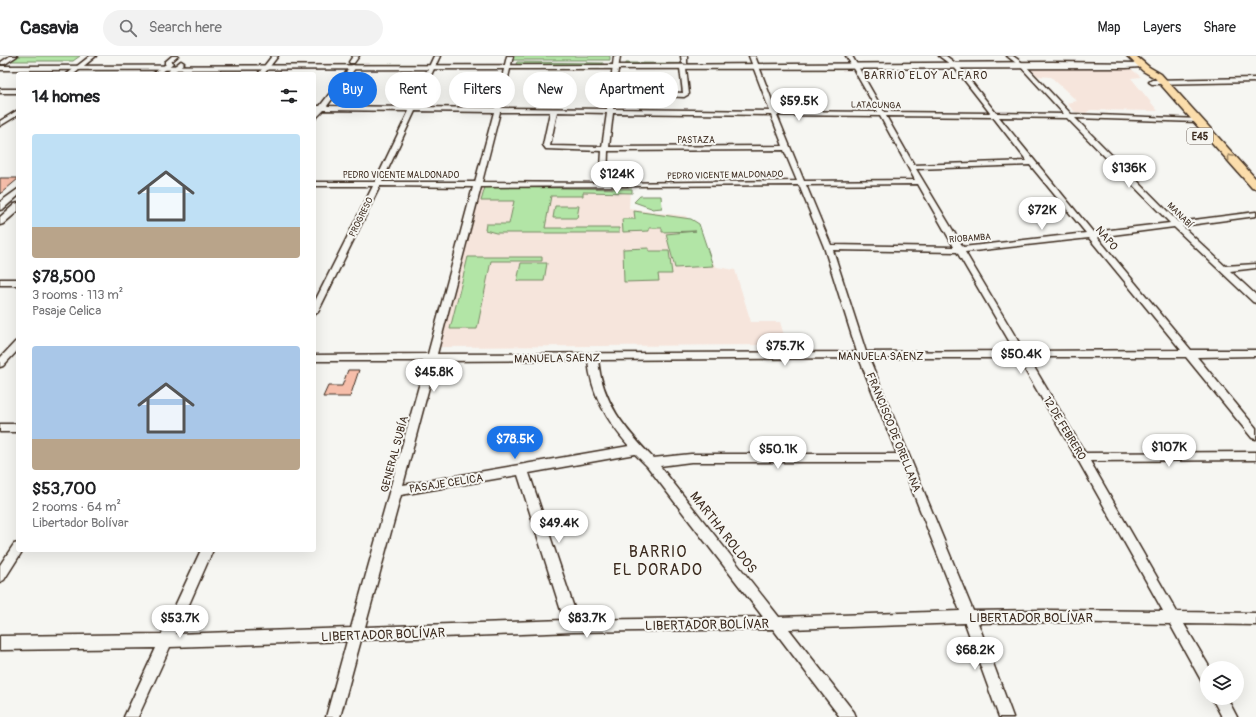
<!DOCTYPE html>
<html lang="en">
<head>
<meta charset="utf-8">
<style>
	:root { --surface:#fff; --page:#f2f2f2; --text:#202124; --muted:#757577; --line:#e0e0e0; --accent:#1a73e8 }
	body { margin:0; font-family:Pangolin,sans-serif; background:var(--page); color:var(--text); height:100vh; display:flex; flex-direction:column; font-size:15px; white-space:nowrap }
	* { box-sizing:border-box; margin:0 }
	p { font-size:13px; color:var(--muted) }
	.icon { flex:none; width:22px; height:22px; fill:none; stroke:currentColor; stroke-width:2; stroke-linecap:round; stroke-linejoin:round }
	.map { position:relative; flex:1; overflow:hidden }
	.side { position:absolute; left:16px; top:16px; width:300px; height:480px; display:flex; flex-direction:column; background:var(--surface); border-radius:4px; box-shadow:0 4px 16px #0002 }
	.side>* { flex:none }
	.banner { position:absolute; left:328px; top:16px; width:380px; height:36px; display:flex; gap:8px }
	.buttons { position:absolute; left:1200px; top:605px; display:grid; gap:8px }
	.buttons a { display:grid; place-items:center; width:44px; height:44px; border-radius:50%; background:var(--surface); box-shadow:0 4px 16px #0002; font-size:20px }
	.price { position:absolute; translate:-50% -34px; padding:0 9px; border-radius:14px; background:#fff; color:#222; font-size:13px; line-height:26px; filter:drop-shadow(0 1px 2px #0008) }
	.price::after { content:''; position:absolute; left:50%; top:24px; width:12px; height:9px; margin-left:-6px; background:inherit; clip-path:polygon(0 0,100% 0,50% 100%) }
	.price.on { background:var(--accent); color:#fff }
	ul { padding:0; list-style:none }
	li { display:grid; align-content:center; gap:8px; height:212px; padding:0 16px }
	li span { display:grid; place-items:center; height:124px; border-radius:4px; color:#555 }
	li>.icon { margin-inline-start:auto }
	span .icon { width:72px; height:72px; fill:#fffc; stroke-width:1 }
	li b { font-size:17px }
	h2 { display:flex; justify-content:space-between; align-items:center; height:48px; padding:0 16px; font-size:17px }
	.tag { padding:0 14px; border-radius:18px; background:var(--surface); box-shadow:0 4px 16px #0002; font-size:14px; line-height:36px }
	.tag.on { background:var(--accent); color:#fff }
	header { display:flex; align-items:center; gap:24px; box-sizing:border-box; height:56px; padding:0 20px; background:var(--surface); border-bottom:1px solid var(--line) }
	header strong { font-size:19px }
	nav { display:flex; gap:22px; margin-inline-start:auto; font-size:14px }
	.search { width:280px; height:36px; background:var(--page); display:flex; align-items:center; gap:10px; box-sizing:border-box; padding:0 14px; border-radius:22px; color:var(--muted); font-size:15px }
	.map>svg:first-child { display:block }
	.built { fill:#f6e5dc }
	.green { fill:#b2e5a6; stroke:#768862 }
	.building { fill:#f6beaa; stroke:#3b2a1e }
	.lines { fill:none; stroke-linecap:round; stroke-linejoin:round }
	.minor-casing { stroke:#3b2a1e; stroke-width:3 }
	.tertiary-casing { stroke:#3b2a1e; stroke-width:3 }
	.secondary-casing { stroke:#3b2a1e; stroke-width:3 }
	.primary-casing { stroke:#3b2a1e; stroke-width:3 }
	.minor { fill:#f6f6f2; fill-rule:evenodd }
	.tertiary { fill:#f6f6f2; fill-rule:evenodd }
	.secondary { fill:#f6f6f2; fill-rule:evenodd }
	.primary { fill:#fbddab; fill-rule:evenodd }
	.oneway { stroke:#9b8464 }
	.labels { text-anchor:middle; stroke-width:4; stroke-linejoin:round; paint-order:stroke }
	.far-street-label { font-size:9px; fill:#3b2a1e; stroke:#f6f6f2 }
	.shield { fill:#f6f6f2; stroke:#73675e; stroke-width:1 }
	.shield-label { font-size:10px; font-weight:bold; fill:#3b2a1e }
	.far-quarter-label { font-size:11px; letter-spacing:1px; fill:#3b2a1e; stroke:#f6f6f2 }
	.street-label { font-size:11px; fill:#3b2a1e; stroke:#f6f6f2 }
	.near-street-label { font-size:13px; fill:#3b2a1e; stroke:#f6f6f2 }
	.near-quarter-label { font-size:16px; letter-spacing:1px; fill:#3b2a1e; stroke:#f6f6f2 }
</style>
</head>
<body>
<header>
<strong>Casavia</strong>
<div class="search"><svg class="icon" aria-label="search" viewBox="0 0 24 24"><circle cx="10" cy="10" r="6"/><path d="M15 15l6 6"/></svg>Search here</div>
<nav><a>Map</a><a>Layers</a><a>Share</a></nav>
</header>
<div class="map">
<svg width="1256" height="661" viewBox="0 0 1256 661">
	<rect width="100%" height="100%" fill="#f6f6f2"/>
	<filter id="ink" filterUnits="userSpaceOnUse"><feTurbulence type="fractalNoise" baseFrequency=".025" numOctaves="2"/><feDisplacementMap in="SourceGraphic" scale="8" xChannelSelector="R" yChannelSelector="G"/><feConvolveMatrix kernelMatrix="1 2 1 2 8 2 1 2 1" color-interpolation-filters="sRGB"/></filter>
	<g filter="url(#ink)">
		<path class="built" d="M1123 11 1130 12 1141 21 1131 22 1158 55 1090 54 1086 57 1075 56 1066 47 1077 45 1051 21 1038 20 1031 13Z
			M485 131 630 132 629 153 686 160 705 192 703 197 717 211 735 214 751 266H780L787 289 437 291 478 132Z"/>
		<path class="green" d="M18 0H80L73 5H10Z
			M512 0H610V4H511Z
			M517 6 603 7V9H519L516 8Z
			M626 7 750 8 752 11 626 9Z
			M485 131 632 133V137L583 136V140H551L545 172H619V177H496L485 174 486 168H509L514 145H481Z
			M640 140H661L662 152 652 153 651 152 634 146Z
			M555 150H579L577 162H553Z
			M634 155 691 163 699 168 713 210 675 212 666 178 696 175 662 176V172H649V175L623 176 622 163H635Z
			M649 192V195H669L672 218H658L659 225 624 226 623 193Z
			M468 201H542V205H491L477 273H450Z
			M521 207H547L544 225H517Z"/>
		<path class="building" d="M0 122H18V123L0 138Z
			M348 314H359L350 341H323L328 330H342Z"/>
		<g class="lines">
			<g class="minor-casing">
				<path id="minor" d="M10 0H17L5 8H1V6Z
					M90 0H96L74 18H67Z
					M172 0H178L169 8H165V6Z
					M272 0H278L264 18H258Z
					M353 0H359L354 7H350L349 6Z
					M434 0H440L416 51 495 52 507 0H513L501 52 607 53 609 37 608 36 610 35 614 0H620L615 34 683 37 680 12 683 10 686 12 689 38 684 41 615 38 613 53 770 55 749 0H755L776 55 878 56 850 7 853 5 856 7 884 56 990 57 954 11 939 0H946L958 9 996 57 1064 58 1020 10 1007 0H1013L1024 8 1071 58 1200 63V65L1198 66 1075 62 1178 166 1256 156V160L1182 170 1225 210 1256 208V212L1230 215 1256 239V247L1253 246 1174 171 1097 181 1191 294H1256V300L1197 301 1256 372V383L1252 382 1186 301H1028L1085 397 1256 396V404L1090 405 1177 556 1256 557V569L1184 568 1210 612H1207V628L1202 626 1170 568 1045 566 978 567 1013 661H999L965 567 789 573 854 656 856 661H840L773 573 573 576 361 584 340 661H326L347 585 170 591 138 661H124L156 592 0 594V580L162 578 201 494H213L176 578 351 572 426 305H314V299L428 298 473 131 380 130 318 256 314 259V247L373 130H314V126H375L409 55 324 54 314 64V58L317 54H314V50H320L351 10 353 9 356 11 327 50 410 51ZM415 55 494 56 475 126H382ZM500 56H550L543 89 546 93 602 95 600 127 482 126ZM557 56 607 57 602 91 550 90ZM613 57 771 59 783 90 609 91ZM777 59 880 60 915 124 804 125ZM886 60 993 61 1027 105 914 109ZM999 61 1067 62 1170 167 1093 176ZM784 94 797 125 607 127 608 95ZM1030 109 1086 177 963 191 916 113ZM918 128 954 191 831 189 806 129ZM799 129 824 191 857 296 437 298 481 131ZM1089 182 1181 294 1024 295 965 196ZM833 194 957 196 1015 295 866 296ZM859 302 897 398H691L653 402C625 373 602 346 598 304ZM869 302H1018L1078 404 1163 555 1045 554 973 555ZM588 304C591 338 607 365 629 390L403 429 436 305ZM635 398 647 410 763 561 578 564 529 417ZM691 406H901L960 555 779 561 660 410ZM518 419 564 564 365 571 401 439Z
					M681 0H687V8L682 7Z
					M1256 22V26L1152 28 1149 26 1152 24Z
					M0 33H18V37H0Z
					M18 54V59L0 70V65Z
					M0 223H18V229H0Z
					M18 285V294L3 310 0 311V302L15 286Z
					M0 368H18V376H0Z
					M18 487V494H23L4 524 0 526V509L14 488Z
					M1212 642H1227L1237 661H1222Z"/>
			</g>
			<g class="tertiary-casing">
				<path id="tertiary" d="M846 0H852L856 7 855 8H851Z
					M170 5 173 7 172 8 160 18H153Z
					M181 5 184 7 172 18H165Z
					M18 133V140L3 153 0 154V146Z
					M18 147V155L3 168 0 169V161L15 148Z"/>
			</g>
			<g class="secondary-casing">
				<path id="secondary" d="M1051 6 1141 7 1145 9 1141 11 1126 12 0 14V10L638 9Z"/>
			</g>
			<g class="primary-casing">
				<path id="primary" d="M1127 0H1136L1149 11 1161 18 1256 123V133L1252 132 1155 22 1143 15Z"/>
			</g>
			<use href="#minor" class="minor"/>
			<use href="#tertiary" class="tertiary"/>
			<use href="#secondary" class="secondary"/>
			<use href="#primary" class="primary"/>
		</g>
		<defs><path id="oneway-chevron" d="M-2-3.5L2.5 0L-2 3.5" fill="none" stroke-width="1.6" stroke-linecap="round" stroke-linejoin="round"/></defs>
		<use class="oneway" href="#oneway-chevron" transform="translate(1230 101) rotate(-131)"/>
	</g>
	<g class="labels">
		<g class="far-street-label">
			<text transform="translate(876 49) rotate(1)" y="3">LATACUNGA</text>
			<text x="696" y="87">PASTAZA</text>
			<text x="401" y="122">PEDRO VICENTE MALDONADO</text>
			<text transform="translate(725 119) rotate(-1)" y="3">PEDRO VICENTE MALDONADO</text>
			<text transform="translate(1180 159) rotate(45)" y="3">MANABÍ</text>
			<text transform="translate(361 161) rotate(-64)" y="3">PROGRESO</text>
			<text transform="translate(970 182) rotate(-4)" y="3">RIOBAMBA</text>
		</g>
		<rect class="shield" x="1187" y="72" width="26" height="16" rx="3"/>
		<g class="shield-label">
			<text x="1200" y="84">E45</text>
		</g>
		<g class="far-quarter-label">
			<text x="926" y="23">BARRIO ELOY ALFARO</text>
		</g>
		<g class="street-label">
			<text transform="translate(1107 182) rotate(50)" y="4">NAPO</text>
			<text x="881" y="304">MANUELA SAENZ</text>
			<text transform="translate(557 302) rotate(-1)" y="4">MANUELA SAENZ</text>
			<text transform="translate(1065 372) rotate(59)" y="4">12 DE FEBRERO</text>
			<text transform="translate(894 376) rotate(68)" y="4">FRANCISCO DE ORELLANA</text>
			<text transform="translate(394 398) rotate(-75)" y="4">GENERAL SUBÍA</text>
			<text transform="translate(446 427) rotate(-9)" y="4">PASAJE CELICA</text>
		</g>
		<g class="near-street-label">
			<text transform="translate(724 476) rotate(52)" y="5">MARTHA ROLDOS</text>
			<text x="1031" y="566">LIBERTADOR BOLÍVAR</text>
			<text transform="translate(707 568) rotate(-1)" y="5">LIBERTADOR BOLÍVAR</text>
			<text transform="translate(383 578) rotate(-2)" y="5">LIBERTADOR BOLÍVAR</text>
		</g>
		<g class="near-quarter-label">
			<text x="658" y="501">BARRIO<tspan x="658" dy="18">EL DORADO</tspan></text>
		</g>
	</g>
</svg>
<div class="buttons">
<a><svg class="icon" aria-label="layers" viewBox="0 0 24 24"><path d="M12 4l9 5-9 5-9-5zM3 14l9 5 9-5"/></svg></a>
</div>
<b class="price" style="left:799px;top:66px">$59.5K</b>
<b class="price" style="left:1129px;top:133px">$136K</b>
<b class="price" style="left:617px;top:139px">$124K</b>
<b class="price" style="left:1042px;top:175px">$72K</b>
<b class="price" style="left:785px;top:311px">$75.7K</b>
<b class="price" style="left:1021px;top:319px">$50.4K</b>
<b class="price" style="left:434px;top:337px">$45.8K</b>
<b class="price on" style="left:515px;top:404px">$78.5K</b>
<b class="price" style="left:1169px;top:412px">$107K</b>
<b class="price" style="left:778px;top:414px">$50.1K</b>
<b class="price" style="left:559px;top:488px">$49.4K</b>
<b class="price" style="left:180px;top:583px">$53.7K</b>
<b class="price" style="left:587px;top:583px">$83.7K</b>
<b class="price" style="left:975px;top:615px">$68.2K</b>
<div class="banner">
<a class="tag on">Buy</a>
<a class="tag">Rent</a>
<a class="tag">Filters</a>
<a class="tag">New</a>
<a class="tag">Apartment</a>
</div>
<section class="side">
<h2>14 homes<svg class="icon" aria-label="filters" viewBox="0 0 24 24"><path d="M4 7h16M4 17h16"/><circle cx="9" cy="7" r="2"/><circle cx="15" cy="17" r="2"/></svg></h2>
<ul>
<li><span style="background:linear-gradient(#bfe0f5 75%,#b9a48a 0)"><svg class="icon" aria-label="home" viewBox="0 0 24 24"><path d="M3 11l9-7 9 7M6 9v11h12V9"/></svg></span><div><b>$78,500</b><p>3 rooms · 113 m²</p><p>Pasaje Celica</p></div></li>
<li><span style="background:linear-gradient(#a9c7e8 75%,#b9a48a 0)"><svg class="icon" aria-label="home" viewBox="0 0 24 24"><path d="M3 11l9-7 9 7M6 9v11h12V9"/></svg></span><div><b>$53,700</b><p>2 rooms · 64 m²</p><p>Libertador Bolívar</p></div></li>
</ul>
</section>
</div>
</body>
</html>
